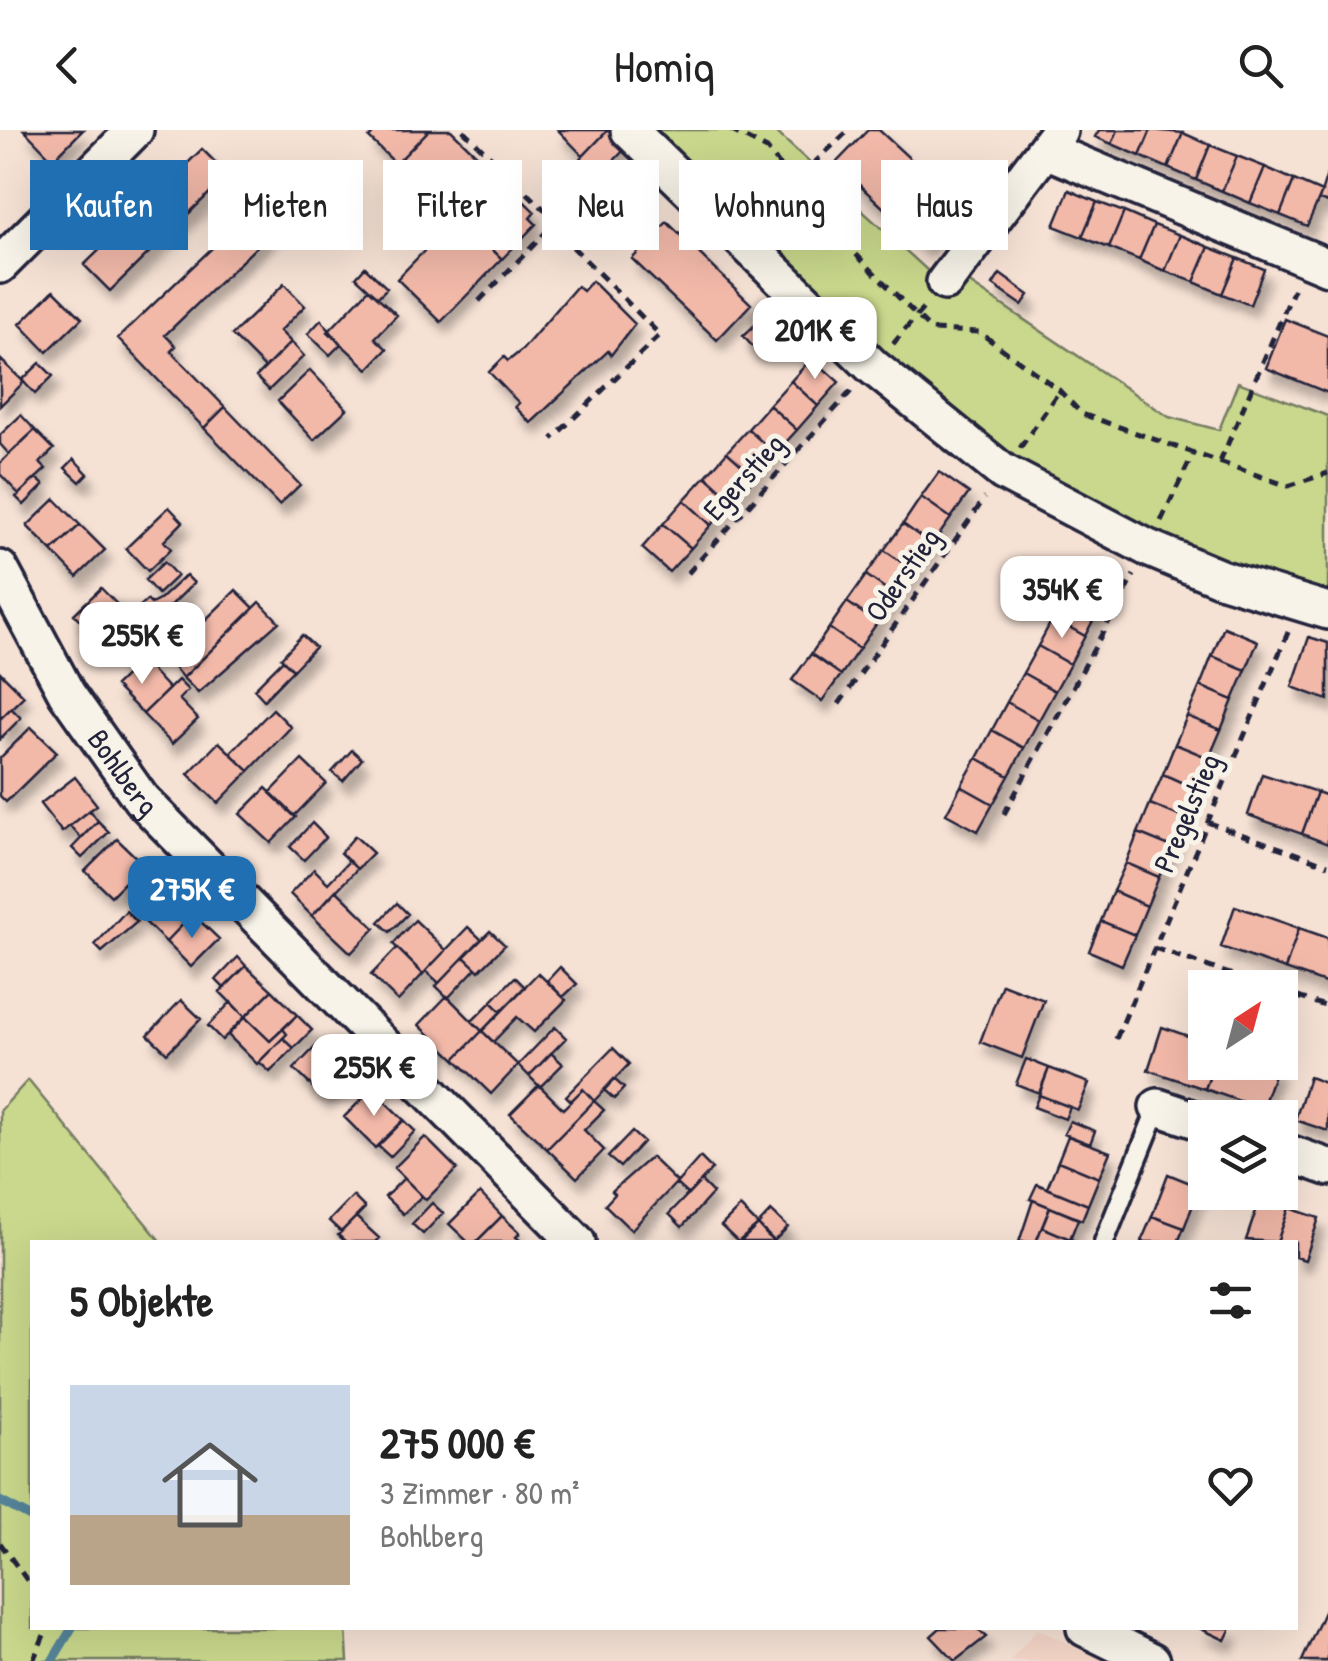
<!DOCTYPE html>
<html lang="de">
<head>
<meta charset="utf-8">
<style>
	:root { --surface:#fff; --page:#f2f2f2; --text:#222; --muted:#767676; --accent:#1f6fb2 }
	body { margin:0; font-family:"Patrick Hand",sans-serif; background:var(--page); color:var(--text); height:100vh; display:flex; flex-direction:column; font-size:38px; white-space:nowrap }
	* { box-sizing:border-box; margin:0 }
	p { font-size:32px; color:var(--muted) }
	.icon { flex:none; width:55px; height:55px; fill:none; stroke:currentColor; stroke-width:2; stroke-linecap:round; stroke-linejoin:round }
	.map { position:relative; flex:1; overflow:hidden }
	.sheet { position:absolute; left:30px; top:1110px; width:1268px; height:390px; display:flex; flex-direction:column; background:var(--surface); border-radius:0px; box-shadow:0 10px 40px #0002 }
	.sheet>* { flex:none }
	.guide { position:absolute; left:30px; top:30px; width:1270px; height:90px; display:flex; gap:20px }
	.needle { width:65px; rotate:36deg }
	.controls { position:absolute; left:1188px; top:840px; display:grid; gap:20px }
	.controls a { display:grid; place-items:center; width:110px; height:110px; border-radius:0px; background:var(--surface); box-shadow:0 10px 40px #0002; font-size:50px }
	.price { position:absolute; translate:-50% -85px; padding:0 22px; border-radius:20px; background:#fff; color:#222; font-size:32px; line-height:65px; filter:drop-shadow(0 2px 5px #0008) }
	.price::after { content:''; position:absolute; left:50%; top:60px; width:30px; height:22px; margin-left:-15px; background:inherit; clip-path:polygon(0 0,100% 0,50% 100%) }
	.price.selected { background:var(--accent); color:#fff }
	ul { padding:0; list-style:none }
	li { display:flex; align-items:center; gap:30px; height:250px; padding:0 40px }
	li span { display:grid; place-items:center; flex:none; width:280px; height:200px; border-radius:0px; color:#555 }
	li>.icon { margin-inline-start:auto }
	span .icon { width:120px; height:120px; fill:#fffc; stroke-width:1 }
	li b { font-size:42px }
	h2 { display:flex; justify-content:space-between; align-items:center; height:120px; padding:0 40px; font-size:42px }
	.pill { padding:0 35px; border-radius:0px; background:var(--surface); box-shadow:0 10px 40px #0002; font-size:35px; line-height:90px }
	.pill.selected { background:var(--accent); color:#fff }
	header { display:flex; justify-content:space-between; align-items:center; height:130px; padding:0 40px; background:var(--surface); font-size:45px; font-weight:600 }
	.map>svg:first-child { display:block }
	.built { fill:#f5d6c8 }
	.green { fill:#c9d88c; stroke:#767d64; stroke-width:2.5 }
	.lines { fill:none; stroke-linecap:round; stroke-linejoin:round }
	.stream { stroke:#568499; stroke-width:9 }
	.building { fill:#f2b9a9; stroke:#22223b; stroke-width:2.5; filter:url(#shadow) }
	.service-casing { stroke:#22223b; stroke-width:25 }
	.minor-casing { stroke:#22223b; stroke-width:42 }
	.path { stroke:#22223b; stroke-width:5; stroke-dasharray:10 8; stroke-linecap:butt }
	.service { stroke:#f7f3e8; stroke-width:18 }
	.minor { stroke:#f7f3e8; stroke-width:35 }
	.labels { text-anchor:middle; stroke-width:10; stroke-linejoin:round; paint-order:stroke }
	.street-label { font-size:30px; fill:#22223b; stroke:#f7f3e8 }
</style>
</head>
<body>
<header><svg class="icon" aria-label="back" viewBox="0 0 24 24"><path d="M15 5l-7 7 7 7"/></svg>Homiq<svg class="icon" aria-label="search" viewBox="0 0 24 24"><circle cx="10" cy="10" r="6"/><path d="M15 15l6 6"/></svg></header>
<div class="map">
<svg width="1328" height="1531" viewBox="0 0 1328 1531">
	<defs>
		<filter id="shadow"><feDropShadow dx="6" dy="11" stdDeviation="5" flood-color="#0004"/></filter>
	</defs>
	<rect width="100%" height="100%" fill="#f6e2d5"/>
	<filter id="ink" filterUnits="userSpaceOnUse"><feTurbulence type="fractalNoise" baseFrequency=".01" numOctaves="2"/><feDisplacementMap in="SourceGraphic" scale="20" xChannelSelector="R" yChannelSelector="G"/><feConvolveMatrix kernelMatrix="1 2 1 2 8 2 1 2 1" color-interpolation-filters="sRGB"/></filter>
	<g filter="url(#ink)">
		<path class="built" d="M1037 1499 1105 1531H1010Z"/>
		<path class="green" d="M641 0H774L951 162 962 148 1169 287 1219 300 1238 252 1328 286V468L1229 438 1012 335 891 241Z
			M28 950 161 1112H32V1498H346L348 1531H0V981Z"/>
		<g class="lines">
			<path class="stream" d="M0 1371 32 1388
				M52 1531 72 1498"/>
		</g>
		<path class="building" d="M24 0H83L53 30Z
			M376 0H429L396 34 369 8Z
			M429 0H451L535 82 530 88 536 94 502 129 451 79 455 76 433 54 425 62 396 34Z
			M558 0H608L583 26Z
			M608 0 629 15 589 56 571 39Z
			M868 0H879L962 77 925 117 836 33Z
			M1099 0H1118L1112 14 1095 7Z
			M1118 0H1151L1140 26 1112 14Z
			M1151 0 1183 3 1168 38 1140 26Z
			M1183 3 1210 15 1196 50 1168 38Z
			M1210 15 1237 26 1222 61 1196 50Z
			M202 19 228 45 169 103 143 77Z
			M1237 26 1265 37 1250 73 1222 61Z
			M1265 37 1294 50 1280 85 1250 73Z
			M1328 41V73L1319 70Z
			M1294 50 1322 62 1307 96 1280 85Z
			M1069 60 1097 72 1082 107 1054 96Z
			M1097 72 1124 82 1109 118 1082 107Z
			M257 75 278 96 165 205 176 216 171 221 225 277 204 298 118 208Z
			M143 77 169 103 110 161 84 135Z
			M1124 82 1154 95 1139 130 1109 118Z
			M458 86 502 129 441 192 397 149Z
			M667 92 751 174 717 210 632 129Z
			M1154 95 1180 105 1165 141 1139 130Z
			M1180 105 1209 117 1194 152 1165 141Z
			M1209 117 1237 128 1222 164 1194 152Z
			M1237 128 1264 139 1250 175 1222 164Z
			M365 137 387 158 378 167 356 147Z
			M1000 144 1029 165 1022 175 993 155Z
			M592 151 635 194 611 225 608 221 531 293 515 277 519 273 489 242 504 227 508 231 522 220 577 156 583 161Z
			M284 154 305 176 280 201 291 212 265 238 232 205Z
			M369 159 397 185 375 208 387 219 368 239 328 202Z
			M54 160 82 188 47 222 20 194Z
			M773 178 785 190 755 219 743 206Z
			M1285 189 1328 206V263L1266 238Z
			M321 190 341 214 330 225 308 204Z
			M291 212 304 226 269 260 256 247Z
			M812 228 839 252 818 276 791 251Z
			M0 229 24 252 0 276Z
			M40 233 53 246 35 264 22 250Z
			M310 240 347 279 314 310 278 271Z
			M791 251 818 276 797 300 769 275Z
			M769 275 797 300 775 324 748 299Z
			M225 277 300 355 279 375 204 298Z
			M21 285 35 300 9 324 0 314V305Z
			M748 299 775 324 755 347 727 322Z
			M35 300 54 319 40 333 46 339 19 364 0 344V333Z
			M727 322 755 347 733 371 706 346Z
			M74 329 88 344 80 352 65 338Z
			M939 342 969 363 951 388 921 367Z
			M706 346 733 371 711 395 684 370Z
			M36 348 44 355 24 375 16 367Z
			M921 367 951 388 932 415 903 394Z
			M55 369 80 395 52 421 27 396Z
			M684 370 711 395 691 418 663 394Z
			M169 377 183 392 164 411 171 419 148 441 126 418Z
			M663 394 691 418 669 442 642 418Z
			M903 394 932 415 914 441 884 420Z
			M80 395 105 420 77 447 52 421Z
			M884 420 914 441 896 466 866 445Z
			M164 432 177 446 158 464 145 450Z
			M1083 432 1115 450 1100 477 1068 460Z
			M186 445 194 453 151 495 136 480 147 470 151 474 159 470Z
			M866 445 896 466 877 493 847 472Z
			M101 458 137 495 110 521 74 484Z
			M236 460 254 478 183 548 170 533 198 505 194 501Z
			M1068 460 1100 477 1085 506 1053 488Z
			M260 472 279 492 198 563 183 548Z
			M847 472 877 493 859 519 829 498Z
			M169 477 180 489 154 514 143 503Z
			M1053 488 1085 506 1070 534 1038 516Z
			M1224 497 1258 511 1246 540 1212 526Z
			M829 498 859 519 841 545 811 524Z
			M302 505 315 517 293 540 281 528Z
			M1309 507 1328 513V570L1292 557Z
			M1038 516 1070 534 1055 561 1023 543Z
			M811 524 841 545 822 571 792 550Z
			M1212 526 1246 540 1233 570 1200 556Z
			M142 530 169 559 143 584 115 556Z
			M283 530 293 540 264 570 254 559Z
			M0 542 24 566 0 589Z
			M1023 543 1055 561 1039 590 1007 572Z
			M178 550 188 560 179 569 198 589 172 614 143 584Z
			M1200 556 1233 570 1221 600 1187 586Z
			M1007 572 1039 590 1024 618 992 600Z
			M11 578 21 588 0 609V589Z
			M273 579 291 597 249 641 230 623Z
			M1187 586 1221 600 1209 628 1175 614Z
			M31 597 57 622 6 672 0 666V628Z
			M992 600 1024 618 1009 646 977 628Z
			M219 612 249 641 218 673 188 644Z
			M1175 614 1209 628 1196 659 1163 644Z
			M352 620 362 629 343 651 332 642Z
			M977 628 1009 646 993 674 961 656Z
			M302 630 326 653 294 686 270 663Z
			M1163 644 1196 659 1184 688 1150 674Z
			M1262 644 1317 662 1302 704 1248 685Z
			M75 647 97 675 62 702 40 674Z
			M961 656 993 674 978 701 946 684Z
			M266 658 296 687 271 713 240 684Z
			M1317 662 1328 666V714L1302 704Z
			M1150 674 1184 688 1172 717 1138 703Z
			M90 680 98 691 81 708 70 696Z
			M98 691 109 702 82 728 72 718Z
			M312 693 326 707 304 730 290 717Z
			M1138 703 1172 717 1159 747 1126 733Z
			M355 706 373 723 357 739 340 723Z
			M117 709 143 734 111 766 85 741Z
			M349 731 357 739 312 786 290 764 314 739 328 753Z
			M1126 733 1159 747 1147 776 1113 761Z
			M169 759 188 778 184 782 190 787 166 812 141 788Z
			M336 760 375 798 351 823 312 786Z
			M1113 761 1147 776 1135 805 1101 791Z
			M397 773 408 784 390 802 379 792Z
			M1235 776 1299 798 1285 839 1221 817Z
			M126 781 137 792 102 822 95 815Z
			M190 787 195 792 198 789 219 809 191 837 166 812Z
			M415 790 446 820 423 844 393 814Z
			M1101 791 1135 805 1122 835 1089 821Z
			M468 797 481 809 439 853 426 841Z
			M1299 798 1328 808V854L1285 839Z
			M490 801 505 815 479 841 464 827Z
			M397 818 423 844 398 871 371 845Z
			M238 827 246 836 224 858 216 850Z
			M464 827 476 838 448 868 436 856Z
			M246 836 272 860 245 887 220 862Z
			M560 837 577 854 563 867 547 851Z
			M538 843 566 870 534 902 517 887 493 912 482 901Z
			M515 847 525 857 501 882 491 872Z
			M1002 854 1044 870 1022 928 980 912Z
			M272 860 297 885 270 911 245 887Z
			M447 866 482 901 455 929 419 895Z
			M181 870 201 889 167 923 148 905Z
			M231 872 245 887 222 910 208 896Z
			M491 872 501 882 482 901 472 891Z
			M297 885 312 900 294 918 283 908 287 904 283 899Z
			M245 887 270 911 283 899 287 904 257 934 228 905Z
			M555 897 566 908 529 946 518 935Z
			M1162 897 1205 912V932H1215L1205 959 1148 940Z
			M482 901 518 935 491 964 455 929Z
			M283 908 294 918 270 942 259 932Z
			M319 913 349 942 324 968 294 939Z
			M613 918 629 934 594 971 583 959 571 971 566 966Z
			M551 923 563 934 540 957 529 946Z
			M1026 929 1049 938 1039 963 1016 954Z
			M1215 932 1277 936 1262 979 1205 959Z
			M1049 938 1089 953 1078 980 1039 965Z
			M1309 947 1328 954V1001L1295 990Z
			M614 949 624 958 614 969 604 960Z
			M539 955 563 979 583 959 594 971 547 1019 510 984Z
			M372 959 404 990 375 1018 344 987Z
			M1039 965 1070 977 1065 989 1034 977Z
			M594 971 604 980 584 1000 604 1020 577 1048 547 1019Z
			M404 990 415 1001 390 1027 378 1016Z
			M1070 991 1095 1001 1090 1014 1064 1004Z
			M632 1002 643 1012 620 1037 608 1027Z
			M1068 1006 1110 1022 1099 1048 1058 1031Z
			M425 1007 457 1039 426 1070 394 1038Z
			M651 1027 677 1052 631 1100 605 1075 615 1064 612 1061Z
			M700 1027 712 1039 688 1065 676 1054Z
			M1058 1031 1099 1048 1088 1075 1047 1058Z
			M1168 1044 1200 1057 1184 1098 1152 1086Z
			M404 1048 422 1066 403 1084 385 1067Z
			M701 1051 713 1063 682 1097 669 1084Z
			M1037 1054 1088 1075 1082 1090 1030 1069Z
			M480 1063 502 1086 476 1112H468L449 1094Z
			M353 1066 365 1078 341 1102 329 1091Z
			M1260 1069 1289 1078 1277 1112 1246 1110Z
			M1033 1070 1050 1077 1036 1112H1019Z
			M432 1073 443 1083 423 1104 412 1094Z
			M740 1077 758 1095 738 1112 721 1096Z
			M1050 1077 1078 1089 1070 1109 1042 1097Z
			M1289 1078 1319 1088 1305 1130 1295 1127V1112H1277Z
			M771 1081 788 1097 774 1111 758 1095Z
			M502 1086 520 1103 516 1107 522 1112H476Z
			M1152 1086 1184 1098 1178 1112H1141Z
			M356 1087 379 1108 375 1112H346L338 1105Z
			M758 1095 773 1112H740Z
			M1042 1097 1075 1111 1074 1112H1036Z
			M1328 1473V1531H1302Z
			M940 1498H976L986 1507 955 1531 931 1506Z
			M1199 1498H1231L1225 1510Z"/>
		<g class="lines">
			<g class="service-casing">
				<path id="service" d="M1104 1112 1158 977"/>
			</g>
			<g class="minor-casing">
				<g id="minor">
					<path d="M629 0 873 237 1003 342 1148 418 1220 448 1328 481"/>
					<path d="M1046 20 1328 137"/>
					<path d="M0 135 135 0"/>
					<path d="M945 152 1059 1"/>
					<path id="s1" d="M0 439 67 564 141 669 577 1112"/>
					<path d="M1158 977 1205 993"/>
					<path d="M1280 1020 1328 1037"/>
					<path d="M1085 1498 1152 1531"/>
				</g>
			</g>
			<path class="path" d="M463 0 549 84 552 96 660 205 552 309
				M730 0 767 19 822 90 931 200 979 202 1059 260 1082 284 1288 356 1328 343
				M760 84 849 0
				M479 171 552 96
				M893 214 925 176
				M1020 318 1059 261
				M1220 332 1294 159
				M1161 391 1194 322
				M688 443 853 259
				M839 574 985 368
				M1004 684 1134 445
				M1207 692 1328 735
				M1154 818 1270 858
				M1280 861 1328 877
				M1116 909 1289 500
				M0 1413 32 1457
				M33 1531 47 1498"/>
			<use href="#service" class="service"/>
			<use href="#minor" class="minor"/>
		</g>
	</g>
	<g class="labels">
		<g class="street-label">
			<text transform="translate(744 347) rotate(-48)" y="10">Egerstieg</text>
			<text transform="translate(903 445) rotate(-55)" y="10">Oderstieg</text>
			<text dy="10" stroke="none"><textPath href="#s1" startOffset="238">Bohlberg</textPath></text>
			<text transform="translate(1187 683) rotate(-67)" y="10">Pregelstieg</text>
		</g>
	</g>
</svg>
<div class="controls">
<a><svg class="needle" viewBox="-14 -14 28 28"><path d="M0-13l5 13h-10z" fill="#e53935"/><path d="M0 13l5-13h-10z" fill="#767676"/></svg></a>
<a><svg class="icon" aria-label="layers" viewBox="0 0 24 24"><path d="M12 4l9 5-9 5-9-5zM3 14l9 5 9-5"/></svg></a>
</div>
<b class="price" style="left:815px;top:252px">201K €</b>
<b class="price" style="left:1062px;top:511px">354K €</b>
<b class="price" style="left:142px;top:557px">255K €</b>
<b class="price selected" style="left:192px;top:811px">275K €</b>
<b class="price" style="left:374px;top:989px">255K €</b>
<div class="guide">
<a class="pill selected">Kaufen</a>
<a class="pill">Mieten</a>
<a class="pill">Filter</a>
<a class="pill">Neu</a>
<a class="pill">Wohnung</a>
<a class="pill">Haus</a>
</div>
<section class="sheet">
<h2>5 Objekte<svg class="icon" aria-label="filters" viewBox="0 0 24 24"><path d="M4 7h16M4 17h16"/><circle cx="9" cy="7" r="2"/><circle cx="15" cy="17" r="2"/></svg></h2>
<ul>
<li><span style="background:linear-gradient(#c9d6e8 65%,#b9a48a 0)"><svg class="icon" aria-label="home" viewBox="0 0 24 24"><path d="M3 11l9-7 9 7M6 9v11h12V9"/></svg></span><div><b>275 000 €</b><p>3 Zimmer · 80 m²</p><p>Bohlberg</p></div><svg class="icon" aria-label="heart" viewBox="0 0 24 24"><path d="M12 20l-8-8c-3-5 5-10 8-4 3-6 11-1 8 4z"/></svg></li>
</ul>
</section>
</div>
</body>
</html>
